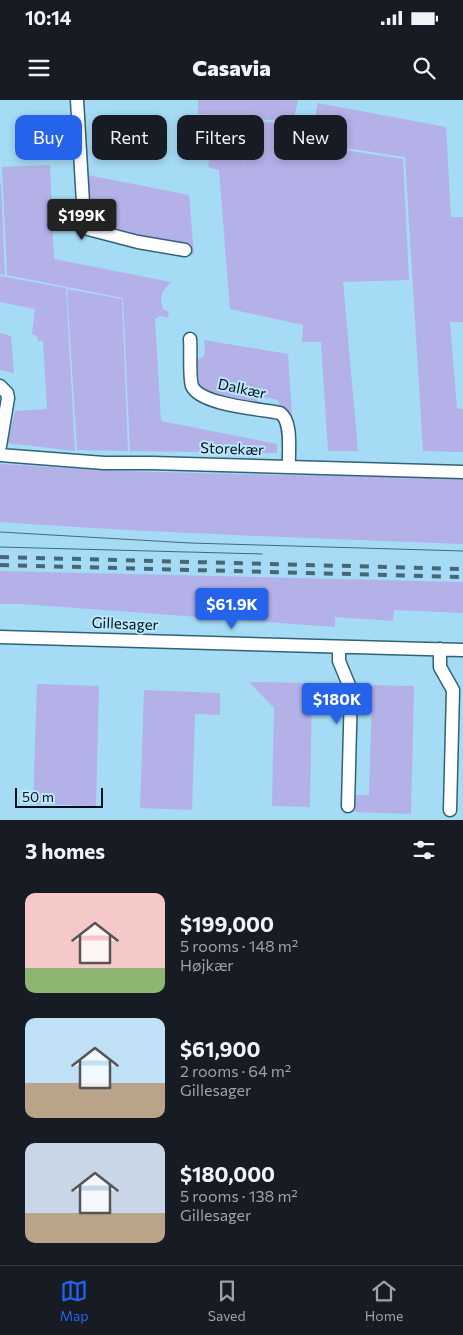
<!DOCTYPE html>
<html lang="en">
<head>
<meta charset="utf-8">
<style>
	:root { --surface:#171b24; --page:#20242c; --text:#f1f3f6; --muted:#9ea1a6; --line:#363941; --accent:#2563eb }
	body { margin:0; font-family:Commissioner,sans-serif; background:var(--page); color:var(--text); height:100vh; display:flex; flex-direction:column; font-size:19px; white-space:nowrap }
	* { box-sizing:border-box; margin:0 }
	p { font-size:16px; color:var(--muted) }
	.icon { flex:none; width:28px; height:28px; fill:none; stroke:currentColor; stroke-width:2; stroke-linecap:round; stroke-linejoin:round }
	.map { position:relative; height:720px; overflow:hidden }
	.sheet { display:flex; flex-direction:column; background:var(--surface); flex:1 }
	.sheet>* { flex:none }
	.banner { position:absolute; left:15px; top:15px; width:434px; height:45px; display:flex; gap:10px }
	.scale { position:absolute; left:15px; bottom:12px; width:88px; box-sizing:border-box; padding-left:5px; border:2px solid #001019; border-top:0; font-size:14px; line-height:18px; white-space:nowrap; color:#001019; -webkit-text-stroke:4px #bbe7fa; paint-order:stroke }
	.price { position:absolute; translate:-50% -42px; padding:0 11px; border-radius:5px; background:var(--accent); color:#fff; font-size:16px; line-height:32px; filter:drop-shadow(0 1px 2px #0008) }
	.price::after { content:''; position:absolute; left:50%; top:30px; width:15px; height:11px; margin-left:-8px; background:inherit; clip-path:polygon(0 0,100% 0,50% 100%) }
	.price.selected { background:#222; color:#fff }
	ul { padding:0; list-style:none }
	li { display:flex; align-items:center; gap:15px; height:125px; padding:0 25px }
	li span { display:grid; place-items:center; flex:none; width:140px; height:100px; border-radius:10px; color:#555 }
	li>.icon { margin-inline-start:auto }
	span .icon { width:60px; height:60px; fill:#fffc; stroke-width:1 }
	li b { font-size:21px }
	h2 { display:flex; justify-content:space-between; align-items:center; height:60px; padding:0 25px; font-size:21px }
	.pill { padding:0 18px; border-radius:10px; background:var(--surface); box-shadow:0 2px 8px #0003; font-size:18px; line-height:45px }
	.pill.selected { background:var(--accent); color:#fff }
	.status { display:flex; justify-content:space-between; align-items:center; height:35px; padding:0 25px; background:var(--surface); direction:ltr }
	.status svg { height:14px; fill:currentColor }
	header { display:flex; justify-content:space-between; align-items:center; height:65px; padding:0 25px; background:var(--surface); font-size:22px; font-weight:800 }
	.tab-bar { display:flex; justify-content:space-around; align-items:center; height:70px; border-top:1px solid var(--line); background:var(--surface); font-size:14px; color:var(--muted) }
	.tab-bar a { display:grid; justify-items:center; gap:2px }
	.tab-bar .selected { color:var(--accent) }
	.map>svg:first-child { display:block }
	.green { fill:#b4b0e8 }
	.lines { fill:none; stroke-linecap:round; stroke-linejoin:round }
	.minor-casing { stroke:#2f6379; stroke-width:15 }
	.minor { stroke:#fff; stroke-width:12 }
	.tram { stroke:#476777; stroke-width:1 }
	.rail { stroke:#476777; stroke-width:4; stroke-dasharray:9 9; stroke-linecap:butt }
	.labels { text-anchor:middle; stroke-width:4; stroke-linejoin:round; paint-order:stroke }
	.street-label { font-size:15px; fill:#001019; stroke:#bbe7fa }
</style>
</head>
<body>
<div class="status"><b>10:14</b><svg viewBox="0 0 49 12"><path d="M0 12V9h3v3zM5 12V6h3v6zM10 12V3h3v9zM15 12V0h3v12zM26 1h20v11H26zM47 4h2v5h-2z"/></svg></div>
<header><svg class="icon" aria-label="menu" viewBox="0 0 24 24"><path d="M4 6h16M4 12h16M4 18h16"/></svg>Casavia<svg class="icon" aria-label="search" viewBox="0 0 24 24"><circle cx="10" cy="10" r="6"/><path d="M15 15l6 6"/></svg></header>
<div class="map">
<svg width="463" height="720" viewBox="0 0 463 720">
	<rect width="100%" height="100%" fill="#a5dbf4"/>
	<path class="green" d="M198 0H298L293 22 198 14Z
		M318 3 446 27 451 117H463V222H450L457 308 463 309V352L423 351 405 57 301 41 299 25 313 27Z
		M253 21 295 25 298 43 403 59 409 180 343 182 358 351H328L321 242H302L303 225 230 209 219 70 208 67 210 54 245 61Z
		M50 65 54 159 171 182C162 191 159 197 163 209L169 212 167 218 161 216 155 219 161 321 277 344V353L130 351 123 198 7 175 2 67Z
		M87 75 189 95 194 155 90 132Z
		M0 83H1L5 175 0 174Z
		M0 176 66 188 75 351 7 343 15 311 47 309 43 241H38L37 236 32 234 35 209 0 202Z
		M67 189 122 199 128 351 77 350Z
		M0 233 11 236 14 273 0 270Z
		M204 240 288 254 292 315 286 309 280 306 278 300 258 296 257 302C245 299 210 296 202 288 196 281 198 268 197 260L204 256 205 250Z
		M0 364 122 371 280 375 463 377V444C309 438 154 433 0 422Z
		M0 471 463 482V513L394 510 393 521 335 517V527L22 504H0Z
		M249 582 312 583 310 707 272 706 274 608Z
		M37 584 99 586 96 706 33 704Z
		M358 585 414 586 411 714 355 712V695H369L372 596 357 595Z
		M144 590 220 593V615L195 614 192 710 140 708Z"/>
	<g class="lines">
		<g class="minor-casing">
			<path id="minor" d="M77 0 84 120 88 129 138 142 185 150
				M190 239C191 250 189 277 192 286 200 305 261 309 280 313 293 321 288 353 289 367
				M0 286 7 293 8 298 0 346
				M0 355 104 363H152L463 372
				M0 537 463 550
				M339 547V561L351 590 348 706
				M440 549V567L453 590 450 710"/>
		</g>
		<use href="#minor" class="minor"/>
		<path class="tram" d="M0 432 190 443 463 451
			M0 447 262 454"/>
		<path class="rail" d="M0 457 463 469
			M0 465 463 477"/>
	</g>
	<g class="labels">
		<g class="street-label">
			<text transform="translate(242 289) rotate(12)" y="5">Dalkær</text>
			<text transform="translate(232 349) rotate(2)" y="5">Storekær</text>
			<text transform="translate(125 524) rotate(2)" y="5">Gillesager</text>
		</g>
	</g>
</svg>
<div class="scale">50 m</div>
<b class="price selected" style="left:82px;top:141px">$199K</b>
<b class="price" style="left:232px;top:530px">$61.9K</b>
<b class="price" style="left:337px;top:625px">$180K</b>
<div class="banner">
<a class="pill selected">Buy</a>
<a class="pill">Rent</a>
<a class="pill">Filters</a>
<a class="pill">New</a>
</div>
</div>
<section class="sheet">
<h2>3 homes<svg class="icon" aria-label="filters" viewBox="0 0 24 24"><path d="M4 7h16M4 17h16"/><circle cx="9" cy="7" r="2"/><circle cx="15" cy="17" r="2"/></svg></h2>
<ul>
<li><span style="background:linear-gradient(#f6c9c9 75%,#8fb573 0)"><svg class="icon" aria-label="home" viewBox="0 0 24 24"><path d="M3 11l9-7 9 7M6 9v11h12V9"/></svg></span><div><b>$199,000</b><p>5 rooms · 148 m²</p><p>Højkær</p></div></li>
<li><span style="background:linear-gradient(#bfe0f5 65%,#b9a48a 0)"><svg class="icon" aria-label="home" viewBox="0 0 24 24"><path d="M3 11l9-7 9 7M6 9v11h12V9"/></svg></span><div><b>$61,900</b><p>2 rooms · 64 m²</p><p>Gillesager</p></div></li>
<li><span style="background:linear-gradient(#c9d6e8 70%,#b9a48a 0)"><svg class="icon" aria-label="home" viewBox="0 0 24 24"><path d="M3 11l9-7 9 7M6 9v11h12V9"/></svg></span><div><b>$180,000</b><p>5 rooms · 138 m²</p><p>Gillesager</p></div></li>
</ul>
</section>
<nav class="tab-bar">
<a class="selected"><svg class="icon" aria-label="map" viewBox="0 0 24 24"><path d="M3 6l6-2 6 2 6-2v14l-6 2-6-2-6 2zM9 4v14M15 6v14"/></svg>Map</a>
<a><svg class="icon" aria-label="saved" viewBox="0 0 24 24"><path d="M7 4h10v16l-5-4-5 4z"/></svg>Saved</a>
<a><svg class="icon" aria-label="home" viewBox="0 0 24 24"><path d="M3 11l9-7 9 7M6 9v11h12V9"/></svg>Home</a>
</nav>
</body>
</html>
